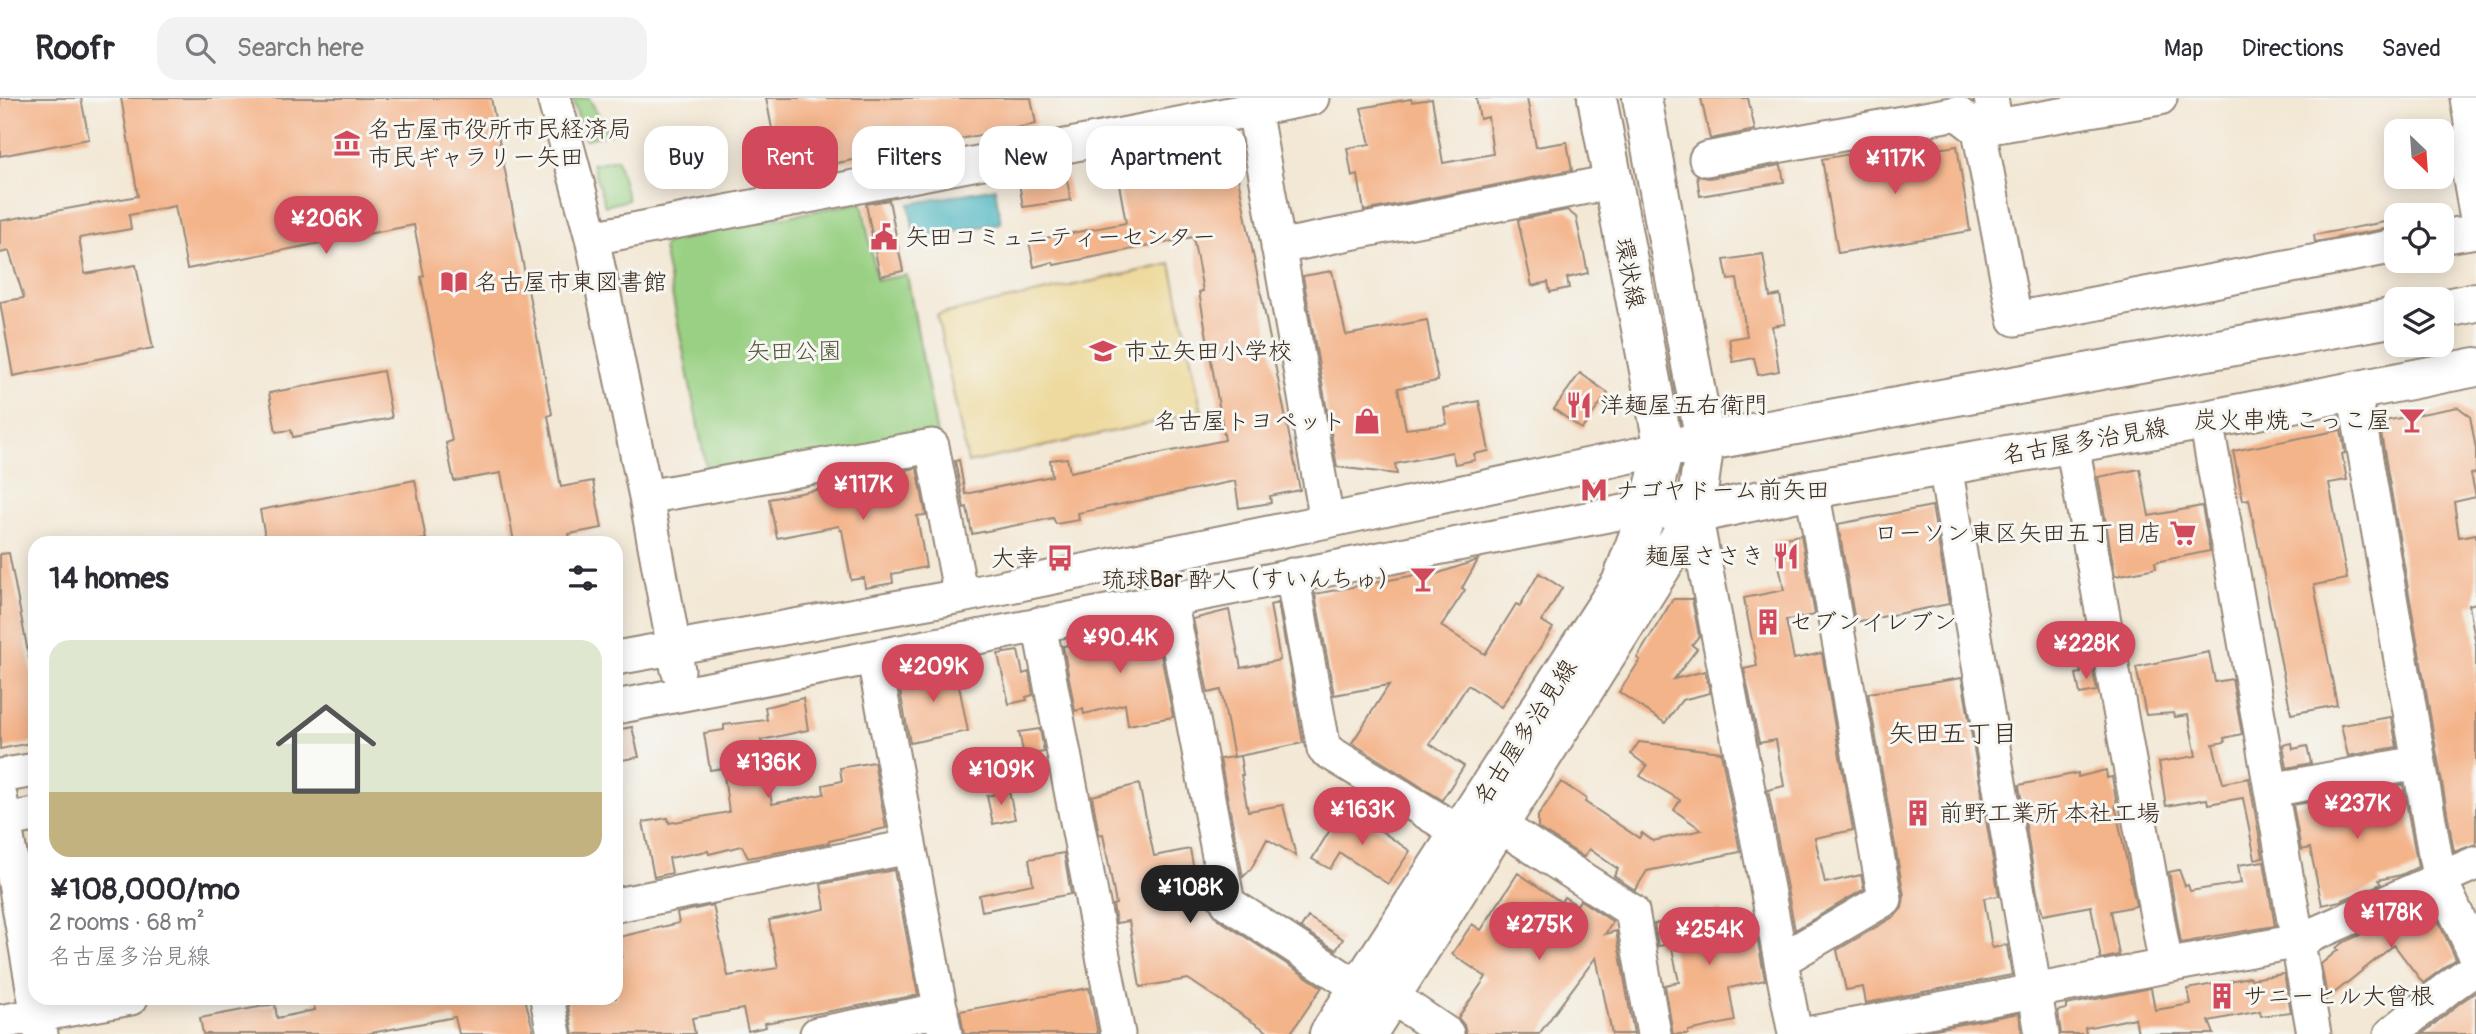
<!DOCTYPE html>
<html lang="en">
<head>
<meta charset="utf-8">
<style>
	:root { --surface:#fff; --page:#f2f2f3; --text:#2b2b33; --muted:#7c7c81; --line:#e1e1e2; --accent:#d1495b }
	body { margin:0; font-family:Pangolin,"Klee One",sans-serif; background:var(--page); color:var(--text); height:100vh; display:flex; flex-direction:column; font-size:26px; white-space:nowrap }
	* { box-sizing:border-box; margin:0 }
	p { font-size:23px; color:var(--muted) }
	.icon { flex:none; width:38px; height:38px; fill:none; stroke:currentColor; stroke-width:2; stroke-linecap:round; stroke-linejoin:round }
	.map { position:relative; flex:1; overflow:hidden }
	.side { position:absolute; left:28px; top:438px; width:595px; height:469px; display:flex; flex-direction:column; background:var(--surface); border-radius:21px; box-shadow:0 4px 18px #0003 }
	.side>* { flex:none }
	.guide { position:absolute; left:644px; top:28px; width:665px; height:63px; display:flex; gap:14px }
	.needle { width:46px; rotate:155deg }
	.controls { position:absolute; left:2384px; top:21px; display:grid; gap:14px }
	.controls a { display:grid; place-items:center; width:70px; height:70px; border-radius:14px; background:var(--surface); box-shadow:0 4px 18px #0003; font-size:35px }
	.price { position:absolute; translate:-50% -60px; padding:0 16px; border-radius:24px; background:var(--accent); color:#fff; font-size:23px; line-height:46px; filter:drop-shadow(0 2px 4px #0008) }
	.price::after { content:''; position:absolute; left:50%; top:42px; width:21px; height:16px; margin-left:-10px; background:inherit; clip-path:polygon(0 0,100% 0,50% 100%) }
	.price.on { background:#222; color:#fff }
	ul { padding:0; list-style:none }
	li { display:grid; align-content:center; gap:14px; height:371px; padding:0 21px }
	li+li { border-top:2px solid var(--line) }
	li span { display:grid; place-items:center; height:217px; border-radius:21px; color:#555 }
	li>.icon { margin-inline-start:auto }
	span .icon { width:126px; height:126px; fill:#fffc; stroke-width:1 }
	li b { font-size:30px }
	h2 { display:flex; justify-content:space-between; align-items:center; height:84px; padding:0 21px; font-size:30px }
	.pill { padding:0 24px; border-radius:21px; background:var(--surface); box-shadow:0 4px 18px #0003; font-size:24px; line-height:63px }
	.pill.on { background:var(--accent); color:#fff }
	header { display:flex; align-items:center; gap:42px; box-sizing:border-box; height:98px; padding:0 35px; background:var(--surface); border-bottom:2px solid var(--line) }
	header strong { font-size:33px }
	nav { display:flex; gap:38px; margin-inline-start:auto; font-size:24px }
	.search { width:490px; height:63px; background:var(--page); display:flex; align-items:center; gap:18px; box-sizing:border-box; padding:0 24px; border-radius:21px; color:var(--muted); font-size:26px }
	.map>svg:first-child { display:block }
	.green { fill:#99d083; stroke:#6a7d50; stroke-width:2 }
	.sand { fill:#eeda9e; stroke:#94825e; stroke-width:2 }
	.water { fill:#44b3be; stroke:#406e6e; stroke-width:2 }
	.building { fill:#f4b48a }
	.lines { fill:none; stroke-linecap:round; stroke-linejoin:round }
	.minor-casing { stroke:#97897a; stroke-width:37 }
	.major-casing { stroke:#97897a; stroke-width:42 }
	.minor { stroke:#fff; stroke-width:33 }
	.major { stroke:#fff; stroke-width:38 }
	.labels { text-anchor:middle; stroke-width:6; stroke-linejoin:round; paint-order:stroke }
	.poi-label { font-size:24px; fill:#3b2a1e; stroke:#f6f6f2; text-anchor:start }
	.street-label { font-size:24px; fill:#3b2a1e; stroke:#f6f6f2 }
	.park-label { font-size:24px; fill:#525437; stroke:#f6f6f2 }
	.neighbourhood-label { font-size:26px; fill:#3b2a1e; stroke:#f6f6f2 }
</style>
</head>
<body>
<header>
<strong>Roofr</strong>
<div class="search"><svg class="icon" aria-label="search" viewBox="0 0 24 24"><circle cx="10" cy="10" r="6"/><path d="M15 15l6 6"/></svg>Search here</div>
<nav><a>Map</a><a>Directions</a><a>Saved</a></nav>
</header>
<div class="map">
<svg width="2476" height="936" viewBox="0 0 2476 936">
	<rect width="100%" height="100%" fill="#f6f6f2"/>
	<filter id="ink" filterUnits="userSpaceOnUse"><feTurbulence type="fractalNoise" baseFrequency=".0143" numOctaves="2"/><feDisplacementMap in="SourceGraphic" scale="14" xChannelSelector="R" yChannelSelector="G"/><feConvolveMatrix kernelMatrix="1 2 1 2 8 2 1 2 1" color-interpolation-filters="sRGB"/></filter>
	<filter id="wash" filterUnits="userSpaceOnUse"><feTurbulence type="fractalNoise" baseFrequency=".00686" numOctaves="4" result="noise"/><feDisplacementMap in="SourceGraphic" scale="28" xChannelSelector="R" yChannelSelector="G"/><feGaussianBlur stdDeviation="1.57" result="paint"/><feColorMatrix in="noise" values="0 0 0 0 0 0 0 0 0 0 0 0 0 0 0 0 0 1.4 0 .05"/><feComposite in="paint" operator="in"/></filter>
	<g filter="url(#wash)">
		<rect width="100%" height="100%" fill="#f3e8d5"/>
		<path class="green" d="M572 0H589L609 36 585 41Z
			M617 61 628 102 605 108 592 66Z
			M862 104 877 182 907 177 937 337 708 379 663 150 668 141Z"/>
		<path class="sand" d="M1171 166 1202 314 968 365 937 217Z"/>
		<path class="water" d="M995 90 1001 125 915 141 909 106Z"/>
		<g id="blocks">
			<path class="building" d="M0 0H81L89 41 0 58Z
				M121 0H491L552 316 548 318 561 389 593 383 602 430 569 436 571 444H514L501 375 454 383 446 345 452 343 421 179 424 178 414 127 187 171 175 108 129 117 131 131 79 140 85 176 136 167 153 250 13 278 0 204 24 200 9 153 0 155V123L138 98Z
				M766 0H1031L1036 26 781 76Z
				M1476 0H1527L1536 49 1567 44 1572 72 1364 113 1358 77 1352 79 1347 50 1370 46 1361 10 1411 1 1412 4 1432 1 1443 65 1493 56 1488 19 1480 21Z
				M1701 0H1748L1755 32 1710 41Z
				M1928 42 1930 52 1957 48 1970 133 1838 155 1822 61Z
				M1232 50 1300 392 1270 398 1271 405 1239 410 1235 383 1078 415 1079 422 1056 426 1053 420 972 436 967 409 964 410 955 363 959 362 965 396 1052 378 1050 362 1067 360 1070 374 1225 342 1199 194 1203 193 1193 139 1054 167 1053 164 1034 169 1029 143 1126 125 1119 86 1180 73 1178 60Z
				M1781 67 1784 84 1700 98 1697 78 1709 80Z
				M1064 68 1071 102 1023 109 1019 84 1042 80 1040 73Z
				M889 102 903 173 880 178 866 106Z
				M1567 112 1576 119 1588 175 1567 180 1569 190 1550 194 1548 184 1532 188 1518 122Z
				M2396 122V129L2315 144 2314 137Z
				M1763 156 1770 199 1780 197 1785 226 1772 228 1779 273 1758 277 1754 260 1733 264 1729 241 1747 238 1737 181 1728 182 1724 162Z
				M1332 173 1346 237 1427 222 1438 283 1398 290 1406 331 1447 326 1444 310 1479 303 1489 353 1474 356 1475 362 1455 366 1452 354 1395 366 1397 376 1337 369 1303 178Z
				M383 273 392 320 293 339 291 332 276 334 269 295Z
				M1580 275 1608 295 1582 331 1554 311Z
				M2458 309 2470 318 2476 351V375L2471 376 2476 399 2454 404 2459 439 2476 436V505L2469 507 2476 547V746L2454 754 2379 324Z
				M2341 332 2345 355 2342 356 2347 382 2329 385 2347 481 2314 487 2337 607 2291 616 2249 401 2243 402 2233 353Z
				M917 370 926 417 917 418 926 469 892 476 893 485 865 490 864 480 851 482 842 432H840L839 428 777 440 769 401 832 389 831 386Z
				M2140 371 2149 418 2202 408 2210 453 2155 464 2156 470 2115 478 2098 379Z
				M415 382 426 441 409 444H266L260 412Z
				M1932 408 1949 506 1855 524 1838 426Z
				M1801 437 1815 517 1786 522 1794 561 1822 555 1853 732 1815 740 1825 785 1861 777 1864 791 1795 832 1768 692 1784 688 1776 642 1759 645 1744 571 1757 568 1744 500 1784 492 1774 442Z
				M9 455 35 591V644L0 651V456Z
				M1478 462 1462 490 1465 492 1441 528 1485 556 1516 506 1520 508 1539 475 1562 490 1542 523 1553 530 1501 609 1468 587 1430 646 1464 668 1442 702 1352 645 1389 587 1334 597 1315 496 1432 474 1433 477Z
				M1673 501H1692L1699 538 1692 547 1697 551 1674 581 1705 573 1710 595 1682 602 1665 625 1619 594 1640 562 1637 560Z
				M1278 505 1303 645 1234 659 1221 592 1208 595 1193 521 1229 512 1241 570 1280 562 1270 507Z
				M1155 526 1173 619 1128 627 1125 606 1084 616 1083 611 1075 613 1063 548 1075 546V543Z
				M1018 553 1023 576 1029 574 1033 597 1026 599 1027 602 1009 606 998 556Z
				M2209 554 2215 584 2232 581 2242 636 2224 640 2225 644 2213 646 2223 685 2249 680 2263 759 2255 761 2243 700 2208 706 2207 701 2166 708 2159 664 2196 658 2188 617 2175 619 2174 615 2146 617 2136 569Z
				M955 568 968 633 910 645 898 582 906 577Z
				M2092 568 2097 593 2080 596 2076 576 2081 575 2080 570Z
				M1962 580 1999 798 1984 800 1992 850 2007 847 2012 877 1866 905 1863 889 1846 892 1837 852 1895 818 1902 810 1904 798 1868 595Z
				M803 600 808 632 761 642 772 706 824 696 823 687 842 683 840 670 874 664 886 730 829 743V745L748 760 742 748 709 756 708 753 669 760 672 775 654 779 643 724 668 720 669 725 729 714 723 670 710 672 704 635 724 632V627L767 622 765 609Z
				M2391 619 2397 649 2348 658 2341 627Z
				M632 629 639 659 616 663V632Z
				M1040 631 1044 654 1024 658 1019 634Z
				M1639 644 1721 654 1740 754 1647 773 1635 792 1614 778 1618 771 1589 751 1584 759 1538 730V718L1561 684 1587 701 1585 704 1639 740 1642 735 1653 743 1702 732 1674 712 1680 702 1640 678 1647 668 1631 656Z
				M2292 645 2293 651 2307 648 2311 665 2287 670 2283 647Z
				M1240 658 1243 677H1241L1248 713 1283 707 1296 758 1267 741 1251 771 1243 779 1220 661Z
				M2106 672 2107 680 2112 679 2117 707H2115L2136 808 2111 813 2119 857 2101 861 2091 808 2043 817 2037 795 2019 687 2078 675V679Z
				M1139 686 1154 758 1190 751 1199 799 1197 800 1209 808 1218 821 1322 889 1290 936H1271L1188 881 1140 889 1129 823 1116 825 1113 807 1116 806 1103 736 1099 737 1092 698Z
				M2403 687 2418 769 2401 777 2378 782 2381 786 2340 803 2322 807 2310 750 2301 752 2293 707Z
				M1009 693 1015 721 993 726 987 698Z
				M1345 708 1410 753 1388 786 1340 755 1330 771 1312 761Z
				M1064 755 1071 796 982 813 979 797 1033 786 1029 761Z
				M2264 763 2275 828 2203 840V841L2181 845 2169 774 2179 772 2185 788 2188 787 2190 793 2241 785 2238 767Z
				M894 772 918 897 765 925 766 929 748 933 743 911 692 920 695 936H573L567 901 616 900V860L622 859 619 839 679 825 677 815 713 807 728 878 778 870 769 822 825 811 821 786Z
				M1518 775 1561 804 1564 799 1577 807 1580 802 1613 824 1605 836 1616 833 1634 936H1612L1596 859 1539 936H1466L1464 927 1458 920 1486 879 1452 856 1472 826 1481 832Z
				M1721 811 1722 819 1736 817 1737 821 1753 818 1765 882 1729 890 1735 923 1688 933V936H1673L1665 887 1679 884 1671 846 1658 848 1654 826Z
				M2433 812 2456 861 2423 885 2394 847 2332 897 2331 896 2327 899 2321 866 2338 852 2336 850 2342 845 2402 818 2406 825Z
				M1308 819 1343 841 1336 852 1301 830Z
				M2284 876 2291 914 2261 918 2260 913 2209 923 2214 936H2138L2135 920 2085 930 2086 936H2061L2058 913 2066 911V907L2151 890 2155 912 2191 906 2188 891 2250 879 2251 881Z
				M1089 890 1098 936H964L960 913Z
				M2476 894V936H2422L2461 904Z
				M330 900H525L534 936H459L455 919 366 936H203L200 920 275 906 277 920 315 912 313 903Z
				M2019 915 2022 936H1910Z"/>
		</g>
	</g>
	<g filter="url(#ink)">
		<use href="#blocks" fill-opacity="0" stroke="#97897a" stroke-width="2"/>
		<g class="lines">
			<g class="minor-casing">
				<path id="minor" d="M554 0 592 140 646 399 678 572
					M1991 0 1996 28 2160 0
					M2467 0 2472 30 2467 65 2476 115
					M1254 11 1327 423
					M1996 28 1979 32 2015 221 2396 148
					M1706 61 1957 15 1979 32
					M2441 139 2476 133
					M592 140 1312 0
					M1278 149 1612 84
					M2354 293 2439 779 2476 858
					M2206 322 2314 936
					M2072 346 2166 868
					M1945 368 2042 936
					M646 399 932 348 961 498
					M1695 416 1795 936
					M1292 477 1324 651 1460 735
					M1170 501 1228 805 1359 890
					M1039 526 1118 936
					M616 560 961 498 1327 423 1664 351
					M874 561 945 936
					M616 609 1649 409
					M0 678 35 672
					M2271 692 2417 665
					M0 698 41 936
					M0 723 35 717
					M1499 727 1632 813 1654 936
					M616 807 909 749
					M1783 861 1885 801 1812 391
					M1391 898 1447 936
					M547 900 554 936
					M0 924 131 900
					M817 936 941 912
					M1807 936 2298 843 2476 765
					M2391 936 2449 889 2476 870"/>
			</g>
			<g class="major-casing">
				<path id="major" d="M2441 211 2476 204
					M1680 348 2396 219
					M1672 413 1695 416 1812 391 2206 322 2476 269
					M1329 936 1621 485 1649 409 1664 351 1597 0
					M1367 936 1695 416 1705 343 1642 0"/>
			</g>
			<use href="#minor" class="minor"/>
			<use href="#major" class="major"/>
		</g>
	</g>
	<defs>
		<g id="museum-bare" transform="scale(2.1)"><path d="M0-6L6-3V-2H-6V-3ZM-5-1h2V3h-2ZM-1-1h2V3h-2ZM3-1h2V3H3ZM-6 4H6V6H-6Z" fill="#d1495b" stroke="#f6f6f2" stroke-width="2.5" paint-order="stroke"/></g>
		<g id="civic-bare" transform="scale(2.1)"><path d="M-.6-6.5H3V-4.5H.6V-3L4-1V1h2V6H-6V1h2V-1L-.6-3ZM-1.2 2.5V6h2.4V2.5Z" fill="#d1495b" stroke="#f6f6f2" stroke-width="2.5" paint-order="stroke"/></g>
		<g id="library-bare" transform="scale(2.1)"><path d="M-6-4Q-3-5.5-.7-3.5V5Q-3 3-6 4ZM6-4Q3-5.5 .7-3.5V5Q3 3 6 4Z" fill="#d1495b" stroke="#f6f6f2" stroke-width="2.5" paint-order="stroke"/></g>
		<g id="school-bare" transform="scale(2.1)"><path d="M0-5L7-2L0 1L-7-2ZM-4 1L0 2.5L4 1V4Q0 6-4 4Z" fill="#d1495b" stroke="#f6f6f2" stroke-width="2.5" paint-order="stroke"/></g>
		<g id="restaurant-bare" transform="scale(2.1)"><path d="M-5-6h1v4h1v-4h1v4h1v-4h1v5L-1.5 .5V6h-2V.5L-5-1ZM5-6V6H3V1.5H1.5Q1.5-4 5-6Z" fill="#d1495b" stroke="#f6f6f2" stroke-width="2.5" paint-order="stroke"/></g>
		<g id="bar-bare" transform="scale(2.1)"><path d="M-6-5H6L.8 .8V4.5H3.5V6h-7V4.5H-.8V.8Z" fill="#d1495b" stroke="#f6f6f2" stroke-width="2.5" paint-order="stroke"/></g>
		<g id="shop-bare" transform="scale(2.1)"><path d="M-5-2.5h2.3a2.7 3.5 0 0 1 5.4 0H5L5.5 6h-11ZM-1.5-2.5h3a1.5 2.3 0 0 0-3 0Z" fill="#d1495b" stroke="#f6f6f2" stroke-width="2.5" paint-order="stroke"/></g>
		<g id="metro-bare" transform="scale(2.1)"><path d="M-5.5 5V-5H-3L0 0L3-5H5.5V5H3V-.5L0 4L-3-.5V5Z" fill="#d1495b" stroke="#f6f6f2" stroke-width="2.5" paint-order="stroke"/></g>
		<g id="supermarket-bare" transform="scale(2.1)"><path d="M-6-5.5h2.5l.6 2H6L4.5 2H-2.5L-4.4-4H-6ZM-1.5 3.2a1.3 1.3 0 1 0 .1 0ZM3 3.2a1.3 1.3 0 1 0 .1 0Z" fill="#d1495b" stroke="#f6f6f2" stroke-width="2.5" paint-order="stroke"/></g>
		<g id="bus-bare" transform="scale(2.1)"><path d="M-5-6H5V4H4V6H2V4H-2V6H-4V4H-5ZM-3.5-4V0h7V-4ZM-3.5 1.2v1.5H-2V1.2ZM2 1.2v1.5H3.5V1.2Z" fill="#d1495b" stroke="#f6f6f2" stroke-width="2.5" paint-order="stroke"/></g>
		<g id="building-bare" transform="scale(2.1)"><path d="M-4-6H4V6H1V3H-1V6H-4ZM-2.5-4.3h1.7v1.8h-1.7ZM.8-4.3h1.7v1.8H.8ZM-2.5-1h1.7V.8h-1.7ZM.8-1h1.7V.8H.8Z" fill="#d1495b" stroke="#f6f6f2" stroke-width="2.5" paint-order="stroke"/></g>
	</defs>
	<g fill-rule="evenodd">
		<use href="#museum-bare" x="347" y="45"/>
		<use href="#civic-bare" x="884" y="139"/>
		<use href="#library-bare" x="454" y="184"/>
		<use href="#school-bare" x="1103" y="253"/>
		<use href="#restaurant-bare" x="1579" y="307"/>
		<use href="#bar-bare" x="2412" y="322"/>
		<use href="#shop-bare" x="1367" y="323"/>
		<use href="#metro-bare" x="1594" y="392"/>
		<use href="#supermarket-bare" x="2183" y="435"/>
		<use href="#restaurant-bare" x="1786" y="458"/>
		<use href="#bus-bare" x="1060" y="460"/>
		<use href="#bar-bare" x="1423" y="481"/>
		<use href="#building-bare" x="1768" y="524"/>
		<use href="#building-bare" x="1918" y="715"/>
		<use href="#building-bare" x="2222" y="898"/>
	</g>
	<g class="labels">
		<g class="poi-label">
			<text x="368" y="39">名古屋市役所市民経済局<tspan x="368" dy="28">市民ギャラリー矢田</tspan></text>
			<text x="905" y="147">矢田コミュニティーセンター</text>
			<text x="475" y="192">名古屋市東図書館</text>
			<text x="1124" y="261">市立矢田小学校</text>
			<text x="1600" y="315">洋麺屋五右衛門</text>
			<text x="2391" y="330" text-anchor="end">炭火串焼 こっこ屋</text>
			<text x="1346" y="331" text-anchor="end">名古屋トヨペット</text>
			<text x="1615" y="400">ナゴヤドーム前矢田</text>
			<text x="2162" y="443" text-anchor="end">ローソン東区矢田五丁目店</text>
			<text x="1765" y="466" text-anchor="end">麺屋ささき</text>
			<text x="1039" y="468" text-anchor="end">大幸</text>
			<text x="1402" y="489" text-anchor="end">琉球Bar 酔人（すいんちゅ）</text>
			<text x="1789" y="532">セブンイレブン</text>
			<text x="1939" y="723">前野工業所 本社工場</text>
			<text x="2243" y="906">サニーヒル大曾根</text>
		</g>
		<g class="street-label">
			<text transform="translate(1630 175) rotate(79)" y="8">環状線</text>
			<text transform="translate(2085 343) rotate(-10)" y="8">名古屋多治見線</text>
			<text transform="translate(1525 634) rotate(-57)" y="8">名古屋多治見線</text>
		</g>
		<g class="park-label">
			<text x="794" y="261">矢田公園</text>
		</g>
		<g class="neighbourhood-label">
			<text x="1953" y="644">矢田五丁目</text>
		</g>
	</g>
</svg>
<div class="controls">
<a><svg class="needle" viewBox="-14 -14 28 28"><path d="M0-13l5 13h-10z" fill="#e53935"/><path d="M0 13l5-13h-10z" fill="#7c7c81"/></svg></a>
<a><svg class="icon" aria-label="locate" viewBox="0 0 24 24"><circle cx="12" cy="12" r="6"/><path d="M12 2v4M12 18v4M2 12h4M18 12h4"/></svg></a>
<a><svg class="icon" aria-label="layers" viewBox="0 0 24 24"><path d="M12 4l9 5-9 5-9-5zM3 14l9 5 9-5"/></svg></a>
</div>
<b class="price" style="left:1895px;top:98px">¥117K</b>
<b class="price" style="left:326px;top:158px">¥206K</b>
<b class="price" style="left:863px;top:424px">¥117K</b>
<b class="price" style="left:1120px;top:577px">¥90.4K</b>
<b class="price" style="left:2086px;top:583px">¥228K</b>
<b class="price" style="left:933px;top:606px">¥209K</b>
<b class="price" style="left:768px;top:702px">¥136K</b>
<b class="price" style="left:1001px;top:709px">¥109K</b>
<b class="price" style="left:2357px;top:743px">¥237K</b>
<b class="price" style="left:1362px;top:749px">¥163K</b>
<b class="price on" style="left:1190px;top:827px">¥108K</b>
<b class="price" style="left:2391px;top:852px">¥178K</b>
<b class="price" style="left:1539px;top:864px">¥275K</b>
<b class="price" style="left:1709px;top:869px">¥254K</b>
<div class="guide">
<a class="pill">Buy</a>
<a class="pill on">Rent</a>
<a class="pill">Filters</a>
<a class="pill">New</a>
<a class="pill">Apartment</a>
</div>
<section class="side">
<h2>14 homes<svg class="icon" aria-label="filters" viewBox="0 0 24 24"><path d="M4 7h16M4 17h16"/><circle cx="9" cy="7" r="2"/><circle cx="15" cy="17" r="2"/></svg></h2>
<ul>
<li><span style="background:linear-gradient(#dfe7d0 70%,#c2b280 0)"><svg class="icon" aria-label="home" viewBox="0 0 24 24"><path d="M3 11l9-7 9 7M6 9v11h12V9"/></svg></span><div><b>¥108,000/mo</b><p>2 rooms · 68 m²</p><p>名古屋多治見線</p></div></li>
</ul>
</section>
</div>
</body>
</html>
